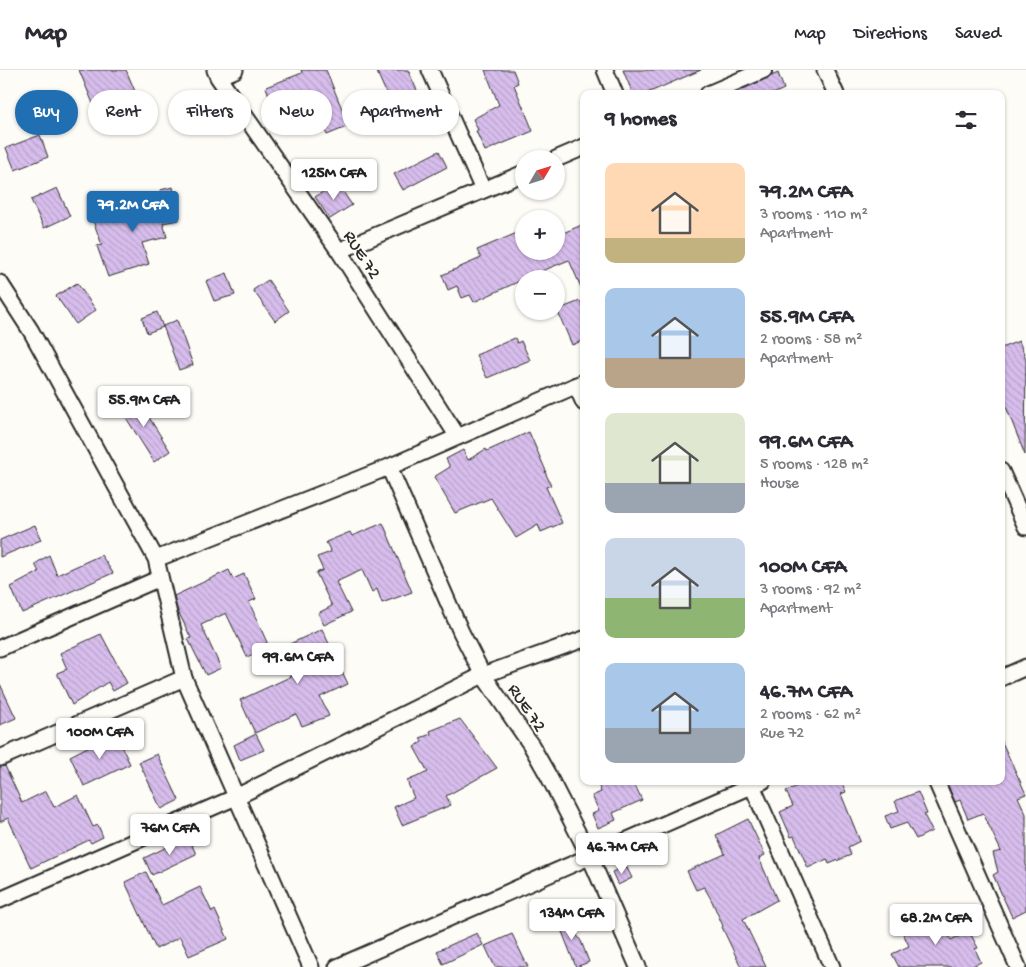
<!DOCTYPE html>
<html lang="en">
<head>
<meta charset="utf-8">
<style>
	:root { --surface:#fff; --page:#f7f7f7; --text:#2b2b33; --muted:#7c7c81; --line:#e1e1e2; --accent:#1f6fb2 }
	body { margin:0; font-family:"Gochi Hand",sans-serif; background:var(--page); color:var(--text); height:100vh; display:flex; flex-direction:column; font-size:19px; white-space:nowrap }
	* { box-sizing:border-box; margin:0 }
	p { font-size:16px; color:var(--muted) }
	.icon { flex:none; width:28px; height:28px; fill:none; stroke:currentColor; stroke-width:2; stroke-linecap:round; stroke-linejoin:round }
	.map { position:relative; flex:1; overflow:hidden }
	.drawer { position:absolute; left:580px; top:20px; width:425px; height:695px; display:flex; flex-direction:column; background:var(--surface); border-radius:10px; box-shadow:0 1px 4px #0004 }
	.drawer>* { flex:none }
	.top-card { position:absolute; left:15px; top:20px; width:475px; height:45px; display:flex; gap:10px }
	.needle { width:32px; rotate:51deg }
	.tools { position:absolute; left:515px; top:80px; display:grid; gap:10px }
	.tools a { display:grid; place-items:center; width:50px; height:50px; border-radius:50%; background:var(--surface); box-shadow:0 1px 4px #0004; font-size:25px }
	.price { position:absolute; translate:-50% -42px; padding:0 11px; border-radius:5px; background:#fff; color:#222; font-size:16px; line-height:32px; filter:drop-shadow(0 1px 2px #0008) }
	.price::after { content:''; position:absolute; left:50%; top:30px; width:15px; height:11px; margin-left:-8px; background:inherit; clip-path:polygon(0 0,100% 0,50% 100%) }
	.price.active { background:var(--accent); color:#fff }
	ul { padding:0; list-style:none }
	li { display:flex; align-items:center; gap:15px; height:125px; padding:0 25px }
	li span { display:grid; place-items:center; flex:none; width:140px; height:100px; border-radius:10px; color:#555 }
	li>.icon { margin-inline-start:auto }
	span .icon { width:60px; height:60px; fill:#fffc; stroke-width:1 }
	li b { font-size:21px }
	h2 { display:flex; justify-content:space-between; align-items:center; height:60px; padding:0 25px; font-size:21px }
	.chip { padding:0 18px; border-radius:22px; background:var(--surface); box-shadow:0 1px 4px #0004; font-size:18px; line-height:45px }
	.chip.active { background:var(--accent); color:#fff }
	header { display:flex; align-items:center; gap:30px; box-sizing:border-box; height:70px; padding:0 25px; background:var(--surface); border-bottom:1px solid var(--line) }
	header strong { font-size:24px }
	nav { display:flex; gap:28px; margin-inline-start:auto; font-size:18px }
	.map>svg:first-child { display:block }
	.building { fill:url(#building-back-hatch); stroke:#2b2b2b }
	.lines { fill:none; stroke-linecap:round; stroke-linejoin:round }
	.minor-casing { stroke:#2b2b2b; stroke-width:19 }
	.minor { stroke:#fdfcf7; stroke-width:15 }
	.labels { text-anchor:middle; stroke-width:4; stroke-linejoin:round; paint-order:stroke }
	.street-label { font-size:18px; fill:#2b2b2b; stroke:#fdfcf7 }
</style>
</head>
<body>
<header>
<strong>Map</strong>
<nav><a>Map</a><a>Directions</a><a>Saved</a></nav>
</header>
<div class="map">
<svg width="1026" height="897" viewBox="0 0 1026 897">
	<defs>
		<pattern id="building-back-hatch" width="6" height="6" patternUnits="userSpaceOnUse" patternTransform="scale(1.25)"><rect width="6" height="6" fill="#d7bdec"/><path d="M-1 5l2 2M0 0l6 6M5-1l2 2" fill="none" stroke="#b9a3cb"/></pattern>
	</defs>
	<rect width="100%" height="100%" fill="#fdfcf7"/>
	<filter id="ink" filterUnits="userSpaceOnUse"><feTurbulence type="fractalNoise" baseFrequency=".02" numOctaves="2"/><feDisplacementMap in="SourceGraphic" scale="10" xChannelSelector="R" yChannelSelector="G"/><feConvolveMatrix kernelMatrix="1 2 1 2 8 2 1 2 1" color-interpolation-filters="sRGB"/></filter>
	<g filter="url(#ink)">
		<path class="building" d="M79 0H126L137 26 97 43Z
			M301 0H326L349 56 327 65 311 25 274 40 266 17 302 3Z
			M376 0H408L419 25 392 36Z
			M485 0H513L518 13 514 15 533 61 485 81 476 61 478 60 473 49 499 35Z
			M623 0H701L645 24H633Z
			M778 3 784 19 773 24H732Z
			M40 65 48 87 15 100 6 78Z
			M439 81 447 97 403 120 394 104Z
			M337 113 352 135 330 149 315 127Z
			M173 117 179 150 163 153 167 167 142 173 149 194 108 207 97 176 102 175 92 148 124 137 126 144 162 134 160 120Z
			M57 118 70 146 44 158 31 130Z
			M584 154V224L569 190 542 201 546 209H524L474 232 470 225 462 228 457 216 448 220 442 205 481 188 477 180 524 160V181H556V166Z
			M227 203 235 225 214 231 206 211Z
			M268 210 289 241 275 251 253 220Z
			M77 213 96 240 76 254 56 226Z
			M580 231 584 238V270L572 275 557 240Z
			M157 242 163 257 147 263 142 248Z
			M177 250 193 295 179 300 163 256Z
			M515 268 517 273 521 271 530 290 487 308 476 285Z
			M1019 271 1026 289 1025 385 1001 324V278Z
			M135 325 170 381 154 392 118 335Z
			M529 362 546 401 545 402 551 415 546 417 562 453 541 462 538 455 516 468 491 428 455 443 434 407 450 397 446 389 463 380 468 390 486 379 487 381Z
			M383 453 412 522 382 533 377 519 372 522 362 500 336 512 351 542 324 555 318 543 332 536 316 503 323 500 317 487 331 482 326 472 350 462 352 466Z
			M35 455 41 470 0 487V470Z
			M49 485 57 505 101 485 113 503 22 543 11 517 39 502 35 494Z
			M229 500 233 509 244 504 256 529 249 532 269 577 247 587 226 543 201 555 221 598 206 605 188 569 191 568 177 539 174 526Z
			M322 559 348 614 320 627 329 646 302 656 296 644 255 663 240 630 292 606 279 579Z
			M101 564 127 613 113 621 108 612 72 635 57 603 67 599 60 583Z
			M0 614 16 648 0 655Z
			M460 649 497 698 446 726 451 735 402 755 394 737 414 728 407 711 428 702 414 677 422 672 420 668 431 664 430 661Z
			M115 663 130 694 84 716 70 686Z
			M256 664 264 680 240 690 234 675Z
			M1001 670 1026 724 1018 727 1026 744V840L1012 847 993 805 998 802 993 783 1001 781 983 743 968 749 960 730 955 732 946 711H1001Z
			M157 684 179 730 161 739 139 692Z
			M5 696 22 733 46 721 54 737 78 725 93 757 98 755 103 767 91 773 89 770 31 798 8 748 0 752V697Z
			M597 711H633L642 730 613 743 616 750 598 758 592 744 599 741 592 726 601 722Z
			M809 711H841L846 722 841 724 860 771 848 777 851 785 829 794 827 789 808 798 794 766 791 767 780 742 793 736 786 721Z
			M918 722 927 744 924 745 932 761 916 769 907 753 890 759 885 746 899 741 895 731Z
			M748 749 765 785 759 788 777 830 743 849 766 897H741L722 857 723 856 711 829 704 817 696 820 687 801 725 784 716 765Z
			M188 767 196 784 152 805 144 788Z
			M626 796 632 808 618 815 612 802Z
			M146 802 162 835 200 817 212 842 215 840 228 869 189 886 180 867 156 879 125 812Z
			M560 841 581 871 589 892 576 897 555 844Z
			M937 842 951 870 969 861 978 878 975 879 981 892 970 897H899L892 884 909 876 901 859Z
			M477 863 483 875 443 894 437 881Z
			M512 864 528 897H495L485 876Z"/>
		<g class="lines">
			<g class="minor-casing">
				<path id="minor" d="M215 0 218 7 339 181 458 367
					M430 0 483 120
					M605 0 615 24
					M825 0 836 24
					M218 7 235 0
					M708 24 764 0
					M556 89 584 77
					M339 181 524 103
					M0 213 31 261 156 489 184 608 311 897
					M576 315 584 333
					M389 397 461 562 483 605 531 675 548 705 590 787 638 897
					M1001 401 1026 457
					M156 489 389 397 584 312
					M0 578 160 508
					M1001 608 1026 597
					M0 688 184 608
					M750 711 832 897
					M936 711 1018 897
					M0 830 236 727 483 605 584 569
					M337 897 763 711"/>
			</g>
			<use href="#minor" class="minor"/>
		</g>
	</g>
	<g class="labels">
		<g class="street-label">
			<text transform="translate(363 184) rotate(57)" y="6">RUE 72</text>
			<text transform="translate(528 637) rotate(56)" y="6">RUE 72</text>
		</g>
	</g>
</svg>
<div class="tools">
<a><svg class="needle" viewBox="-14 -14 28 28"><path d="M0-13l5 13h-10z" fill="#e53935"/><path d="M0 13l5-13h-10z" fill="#7c7c81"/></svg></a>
<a>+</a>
<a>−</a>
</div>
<b class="price" style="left:334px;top:131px">125M CFA</b>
<b class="price active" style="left:133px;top:163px">79.2M CFA</b>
<b class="price" style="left:144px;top:358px">55.9M CFA</b>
<b class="price" style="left:298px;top:615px">99.6M CFA</b>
<b class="price" style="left:100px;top:690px">100M CFA</b>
<b class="price" style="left:170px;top:786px">76M CFA</b>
<b class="price" style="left:622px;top:805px">46.7M CFA</b>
<b class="price" style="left:572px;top:871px">134M CFA</b>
<b class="price" style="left:936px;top:876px">68.2M CFA</b>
<div class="top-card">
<a class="chip active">Buy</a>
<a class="chip">Rent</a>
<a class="chip">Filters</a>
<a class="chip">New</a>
<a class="chip">Apartment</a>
</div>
<section class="drawer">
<h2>9 homes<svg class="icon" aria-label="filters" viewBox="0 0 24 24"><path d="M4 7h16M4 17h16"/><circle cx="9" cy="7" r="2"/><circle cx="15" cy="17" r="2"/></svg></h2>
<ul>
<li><span style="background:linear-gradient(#ffd9b3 75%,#c2b280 0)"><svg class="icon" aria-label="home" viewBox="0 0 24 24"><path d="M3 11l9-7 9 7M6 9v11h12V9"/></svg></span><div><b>79.2M CFA</b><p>3 rooms · 110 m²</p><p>Apartment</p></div></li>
<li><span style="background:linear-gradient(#a9c7e8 70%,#b9a48a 0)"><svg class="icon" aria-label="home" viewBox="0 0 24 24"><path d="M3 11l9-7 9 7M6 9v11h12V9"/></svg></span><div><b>55.9M CFA</b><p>2 rooms · 58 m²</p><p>Apartment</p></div></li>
<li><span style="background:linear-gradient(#dfe7d0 70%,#9aa5b1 0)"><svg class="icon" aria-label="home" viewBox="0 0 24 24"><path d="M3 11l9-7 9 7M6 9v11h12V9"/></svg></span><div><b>99.6M CFA</b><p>5 rooms · 128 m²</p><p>House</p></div></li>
<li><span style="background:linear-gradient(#c9d6e8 60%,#8fb573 0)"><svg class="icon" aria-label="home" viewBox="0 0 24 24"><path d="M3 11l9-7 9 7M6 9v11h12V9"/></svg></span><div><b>100M CFA</b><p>3 rooms · 92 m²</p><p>Apartment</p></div></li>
<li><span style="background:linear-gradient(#a9c7e8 65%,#9aa5b1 0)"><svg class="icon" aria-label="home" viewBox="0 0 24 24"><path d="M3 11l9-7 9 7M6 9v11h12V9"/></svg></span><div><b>46.7M CFA</b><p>2 rooms · 62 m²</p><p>Rue 72</p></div></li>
</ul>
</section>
</div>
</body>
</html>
